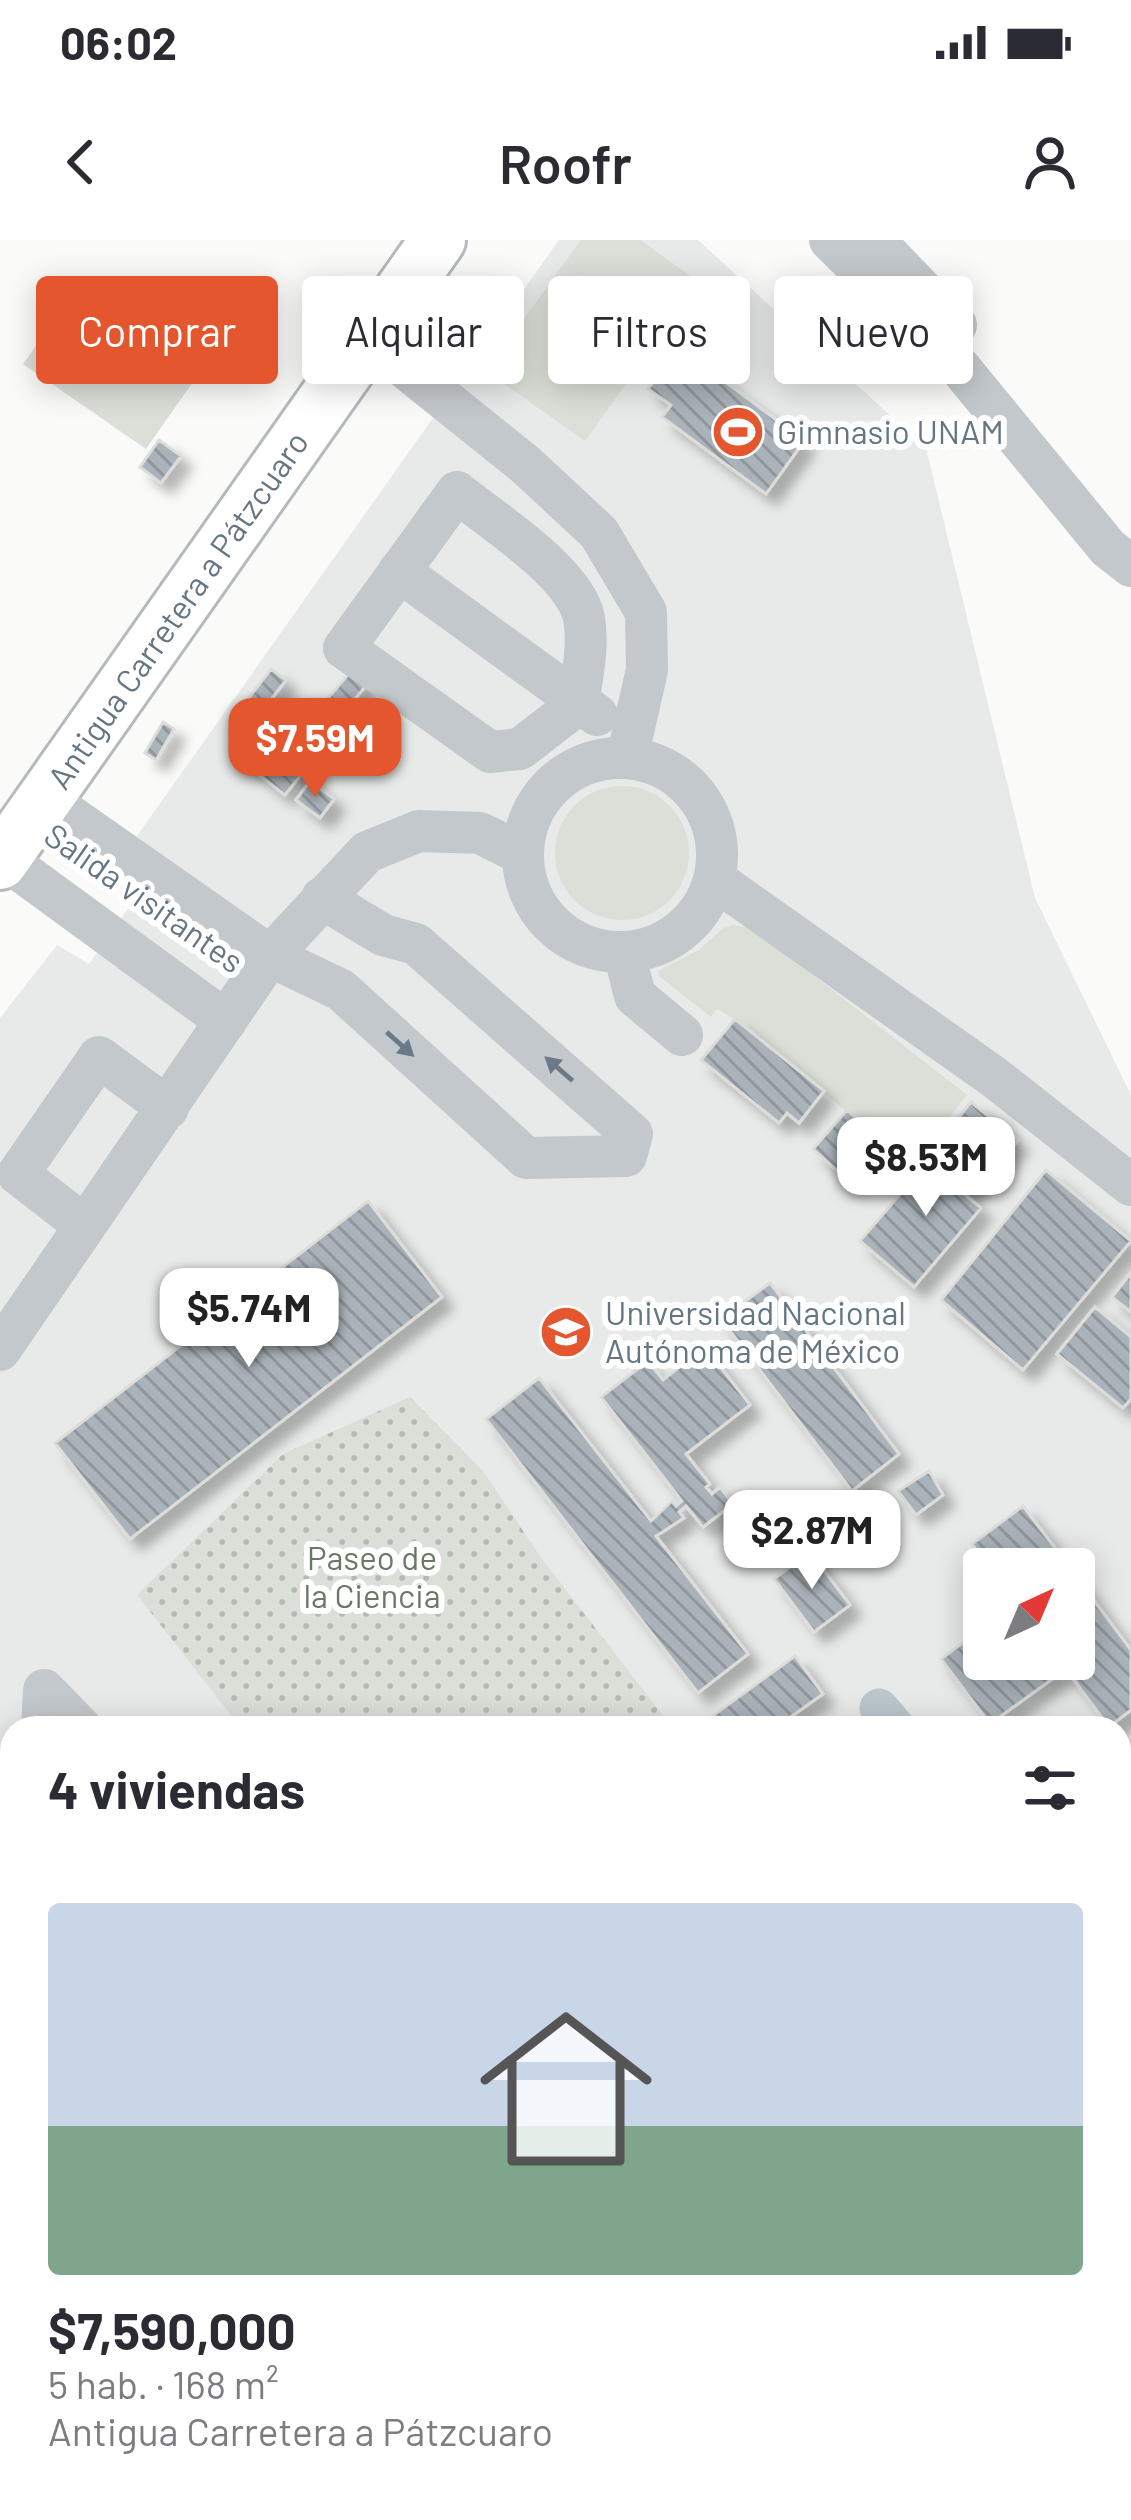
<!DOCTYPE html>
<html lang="es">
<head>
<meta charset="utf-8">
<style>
	:root { --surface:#fff; --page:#f7f7f7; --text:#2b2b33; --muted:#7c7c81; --line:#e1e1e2; --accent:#e4572e }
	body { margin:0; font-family:Barlow,sans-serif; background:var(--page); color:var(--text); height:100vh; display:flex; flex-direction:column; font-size:45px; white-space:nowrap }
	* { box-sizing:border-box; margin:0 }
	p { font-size:39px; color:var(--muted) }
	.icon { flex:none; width:66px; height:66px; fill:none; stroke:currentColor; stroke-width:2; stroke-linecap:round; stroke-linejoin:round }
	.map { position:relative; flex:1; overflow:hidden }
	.drawer { position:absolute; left:0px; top:1476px; width:1131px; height:804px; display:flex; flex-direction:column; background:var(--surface); border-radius:36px 36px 0 0; box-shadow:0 6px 30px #0003 }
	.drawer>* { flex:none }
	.hud { position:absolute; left:36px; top:36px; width:1059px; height:108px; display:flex; gap:24px }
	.needle { width:78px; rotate:44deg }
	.controls { position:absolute; left:963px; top:1308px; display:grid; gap:24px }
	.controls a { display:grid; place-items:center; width:132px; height:132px; border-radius:12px; background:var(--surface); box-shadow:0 6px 30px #0003; font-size:60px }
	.price { position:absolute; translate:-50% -102px; padding:0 27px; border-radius:24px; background:#fff; color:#222; font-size:39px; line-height:78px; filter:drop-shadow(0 3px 6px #0008) }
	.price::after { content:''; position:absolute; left:50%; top:72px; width:36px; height:27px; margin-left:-18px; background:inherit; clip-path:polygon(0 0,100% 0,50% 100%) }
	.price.active { background:var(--accent); color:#fff }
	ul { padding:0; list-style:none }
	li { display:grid; align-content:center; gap:24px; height:636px; padding:0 48px }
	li+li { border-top:3px solid var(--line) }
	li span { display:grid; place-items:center; height:372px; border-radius:12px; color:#555 }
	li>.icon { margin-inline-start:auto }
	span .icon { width:216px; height:216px; fill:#fffc; stroke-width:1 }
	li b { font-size:51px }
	h2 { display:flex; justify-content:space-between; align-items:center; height:144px; padding:0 48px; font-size:51px }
	.tag { padding:0 42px; border-radius:12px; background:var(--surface); box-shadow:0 6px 30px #0003; font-size:42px; line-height:108px }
	.tag.active { background:var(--accent); color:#fff }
	.status { display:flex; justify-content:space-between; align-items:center; height:84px; padding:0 60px; background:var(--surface); direction:ltr }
	.status svg { height:33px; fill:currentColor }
	header { display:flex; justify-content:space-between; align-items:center; height:156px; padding:0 48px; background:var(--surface); font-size:54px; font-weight:600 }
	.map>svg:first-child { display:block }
	.built { fill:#e8e9e9; fill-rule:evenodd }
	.park { fill:url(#park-dots) }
	.garden { fill:#dadfd7 }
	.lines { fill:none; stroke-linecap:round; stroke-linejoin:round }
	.canal { stroke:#bbc7cb; stroke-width:39 }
	.building { fill:url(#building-back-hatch); stroke:#dcdcda; stroke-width:3; filter:url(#shadow) }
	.major-casing { stroke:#b5babe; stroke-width:60 }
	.minor { stroke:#c3c8cc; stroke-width:42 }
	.major { stroke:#fff; stroke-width:54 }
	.oneway { fill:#6a7a87 }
	.labels { text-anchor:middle; stroke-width:12; stroke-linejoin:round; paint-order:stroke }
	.poi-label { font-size:33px; fill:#657683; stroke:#fff; text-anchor:start }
	.street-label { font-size:33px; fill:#657683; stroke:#fff }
	.park-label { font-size:33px; fill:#687a64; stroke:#fff }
</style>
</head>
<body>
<div class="status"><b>06:02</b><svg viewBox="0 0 49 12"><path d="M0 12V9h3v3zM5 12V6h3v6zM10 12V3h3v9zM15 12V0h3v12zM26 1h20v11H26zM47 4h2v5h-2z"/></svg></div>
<header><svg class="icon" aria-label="back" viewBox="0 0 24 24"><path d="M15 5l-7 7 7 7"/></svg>Roofr<svg class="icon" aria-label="person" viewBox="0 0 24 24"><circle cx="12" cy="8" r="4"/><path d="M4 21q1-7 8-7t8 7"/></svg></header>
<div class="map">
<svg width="1131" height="2280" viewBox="0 0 1131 2280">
	<defs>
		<pattern id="park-dots" width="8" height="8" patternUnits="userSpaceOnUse" patternTransform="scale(3)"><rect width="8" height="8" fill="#dadfd7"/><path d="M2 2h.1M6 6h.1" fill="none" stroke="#b4b9b4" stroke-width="1.8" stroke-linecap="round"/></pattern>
		<pattern id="building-back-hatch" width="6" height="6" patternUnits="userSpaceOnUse" patternTransform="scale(3)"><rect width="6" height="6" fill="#aab3b9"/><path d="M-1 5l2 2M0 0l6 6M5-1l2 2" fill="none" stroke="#8e969c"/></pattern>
		<filter id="shadow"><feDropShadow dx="11" dy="11" stdDeviation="6" flood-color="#0004"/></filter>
	</defs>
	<rect width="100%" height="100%" fill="#fafaf8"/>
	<path class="built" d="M559 0H698L926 208 1035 658 1131 855V2280H0V778L57 705 89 724 163 619 137 596ZM984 1329H1074V1419H984ZM12 1488H1119V2268H12Z"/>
	<path class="park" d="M410 1157 483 1231 542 1319 668 1482 666 1488H241L137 1355 283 1214Z"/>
	<path class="garden" d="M581 0H640L699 42 585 201 486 131Z
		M74 51 197 136 146 209 23 124Z
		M555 613a67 67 0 1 1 134 0a67 67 0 1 1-134 0Z
		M733 685 754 689 967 855 911 925 735 779 717 769 711 777 659 736 658 731 699 710 722 689Z"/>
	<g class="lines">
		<path class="canal" d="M879 1468 896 1488
			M1119 1558 1131 1533
			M1119 1745 1131 1786"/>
	</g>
	<path class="building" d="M672 117 691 131 698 121 804 201 766 254 662 177 671 165 648 149Z
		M159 200 181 216 161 243 140 227Z
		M271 429 286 440 253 483 238 472Z
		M353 429 369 442 339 478 323 464Z
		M163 482 174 489 156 520 145 513Z
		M266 488 311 522 285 555 241 521Z
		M310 541 334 559 320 578 296 560Z
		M735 779 824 851 799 883 787 873 779 883 701 820Z
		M971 862 1018 900 990 935 943 897Z
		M847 870 884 901 849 941 813 909Z
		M949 902 986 931 965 955 981 968 914 1047 860 1001 908 945 929 962 947 941 929 925Z
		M1046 930 1131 1001 1023 1130 941 1060Z
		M368 961 442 1057 130 1299 55 1203Z
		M1131 1033V1072L1112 1057Z
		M770 1043 899 1214 852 1251 721 1079Z
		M1095 1067 1131 1097V1159L1123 1168 1057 1114Z
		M705 1107 750 1165 686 1214 710 1244 706 1247 712 1254 720 1247 733 1264 703 1287 686 1266 679 1272 684 1278 656 1296 748 1414 698 1453 486 1179 539 1138 651 1281 672 1261 676 1266 682 1261 601 1157 648 1121 663 1140Z
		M929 1231 943 1255 916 1275 898 1251Z
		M1023 1266 1071 1329H990L972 1304Z
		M810 1312 850 1365 814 1392 774 1339Z
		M1074 1334 1131 1410V1470L1109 1487 1066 1429 990 1484 941 1419 984 1387V1419H1074Z
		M795 1416 823 1454 775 1488H719L711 1477Z
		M12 1925V2002L0 1988V1926L4 1931Z
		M358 2268H420L425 2275 434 2268H507L493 2280H368Z"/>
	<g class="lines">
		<g class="major-casing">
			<path id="major" d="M0 622 438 0"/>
		</g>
		<path class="minor" d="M830 0 961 129 1108 308 1131 326
			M874 0 956 85
			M369 99 526 225 599 293 646 372 647 430 627 518
			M457 252C493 281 575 333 584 378 589 406 582 436 578 464L520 509 490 512 344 408Z
			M399 331 597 475
			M523 615a97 97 0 1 1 194 0a97 97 0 1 1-194 0Z
			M46 559 270 716 341 750 526 918 626 916 632 894 416 704 383 695 322 658
			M3 618 226 781
			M714 639 994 837 1131 945
			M624 712 635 756 682 795
			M84 985 18 934 99 817 168 868
			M0 1110 270 716 367 612 419 591 480 593 522 614
			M42 1488 44 1450 81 1488
			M0 1611 12 1612
			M1119 2098 1124 2108 1119 2121
			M957 2268V2280"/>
		<use href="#major" class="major"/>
	</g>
	<defs><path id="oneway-solid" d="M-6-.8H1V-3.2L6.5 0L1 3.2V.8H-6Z" transform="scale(3)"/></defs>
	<g class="oneway">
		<use href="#oneway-solid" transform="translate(400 804) rotate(42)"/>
		<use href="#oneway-solid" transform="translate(559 829) rotate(-139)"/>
	</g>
	<defs>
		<g id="stadium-disc" transform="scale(2.7)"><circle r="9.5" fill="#e4572e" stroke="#fff"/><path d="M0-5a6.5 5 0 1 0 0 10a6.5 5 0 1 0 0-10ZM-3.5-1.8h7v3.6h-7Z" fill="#fff"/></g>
		<g id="school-disc" transform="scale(2.7)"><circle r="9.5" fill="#e4572e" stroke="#fff"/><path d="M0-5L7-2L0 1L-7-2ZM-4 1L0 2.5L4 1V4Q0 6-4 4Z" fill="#fff"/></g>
	</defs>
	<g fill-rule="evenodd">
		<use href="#stadium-disc" x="738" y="192"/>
		<use href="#school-disc" x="566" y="1092"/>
	</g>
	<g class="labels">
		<g class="poi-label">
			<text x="777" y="204">Gimnasio UNAM</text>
			<text x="605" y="1085">Universidad Nacional<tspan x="605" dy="38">Autónoma de México</tspan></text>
		</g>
		<g class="street-label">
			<text transform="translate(178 370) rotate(-55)" y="12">Antigua Carretera a Pátzcuaro</text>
			<text transform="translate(144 658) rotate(35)" y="12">Salida visitantes</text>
		</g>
		<g class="park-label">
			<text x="372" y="1330">Paseo de<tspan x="372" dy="38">la Ciencia</tspan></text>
		</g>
	</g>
</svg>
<div class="controls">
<a><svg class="needle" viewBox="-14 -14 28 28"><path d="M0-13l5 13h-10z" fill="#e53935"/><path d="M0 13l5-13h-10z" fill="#7c7c81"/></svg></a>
</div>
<b class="price active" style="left:315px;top:560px">$7.59M</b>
<b class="price" style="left:926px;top:979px">$8.53M</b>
<b class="price" style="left:249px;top:1130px">$5.74M</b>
<b class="price" style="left:812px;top:1352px">$2.87M</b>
<div class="hud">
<a class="tag active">Comprar</a>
<a class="tag">Alquilar</a>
<a class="tag">Filtros</a>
<a class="tag">Nuevo</a>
</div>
<section class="drawer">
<h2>4 viviendas<svg class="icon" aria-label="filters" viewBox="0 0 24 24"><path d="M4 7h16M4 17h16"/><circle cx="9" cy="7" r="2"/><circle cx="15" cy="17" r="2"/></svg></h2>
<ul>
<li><span style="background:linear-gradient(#c9d6e8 60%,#7fa58c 0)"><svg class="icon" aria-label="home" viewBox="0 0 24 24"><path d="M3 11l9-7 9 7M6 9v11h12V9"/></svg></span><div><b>$7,590,000</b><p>5 hab. · 168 m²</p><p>Antigua Carretera a Pátzcuaro</p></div></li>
</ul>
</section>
</div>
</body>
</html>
